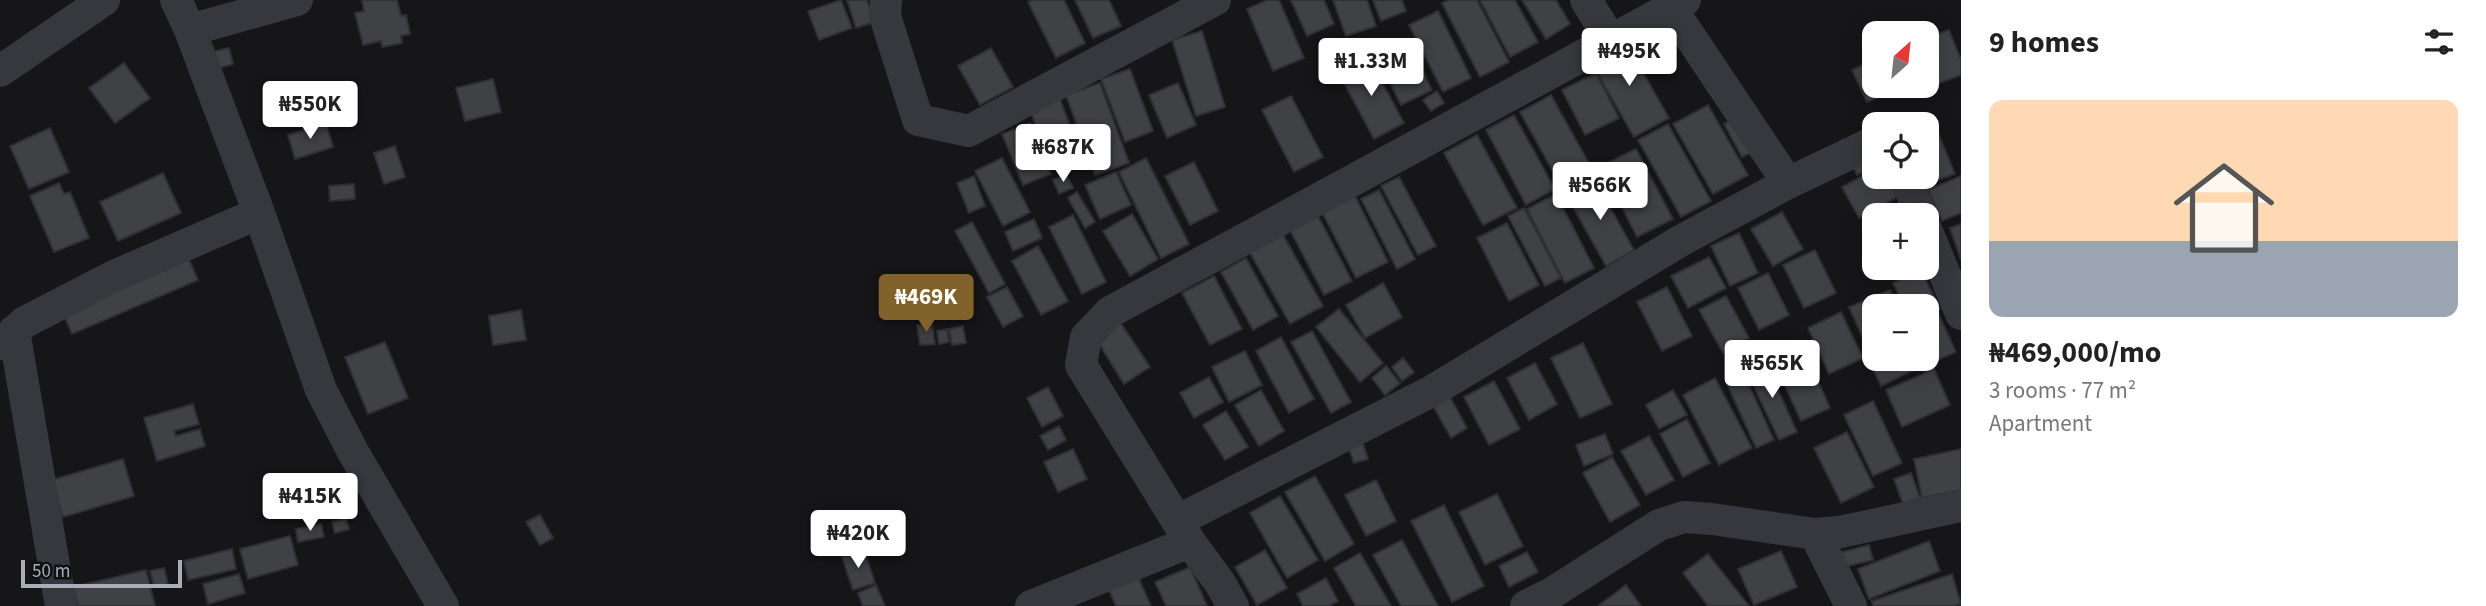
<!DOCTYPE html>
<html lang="en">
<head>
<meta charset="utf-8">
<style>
	:root { --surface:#fff; --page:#f2f2f2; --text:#222; --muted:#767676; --accent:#80622a }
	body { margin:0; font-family:"Source Sans 3",sans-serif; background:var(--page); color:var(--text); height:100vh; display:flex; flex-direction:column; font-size:26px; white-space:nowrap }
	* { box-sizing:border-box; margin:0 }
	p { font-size:23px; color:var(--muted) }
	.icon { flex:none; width:38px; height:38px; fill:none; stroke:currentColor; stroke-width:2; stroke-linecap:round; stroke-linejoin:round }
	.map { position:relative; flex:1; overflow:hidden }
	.panel { display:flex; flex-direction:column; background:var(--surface); width:525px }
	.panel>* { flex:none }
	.needle { width:46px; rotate:27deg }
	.tools { position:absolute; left:1862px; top:21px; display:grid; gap:14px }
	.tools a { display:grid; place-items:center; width:77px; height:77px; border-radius:14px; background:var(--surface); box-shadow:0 4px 18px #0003; font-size:35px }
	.scale { position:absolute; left:21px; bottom:18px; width:161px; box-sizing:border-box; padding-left:7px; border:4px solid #a8adb8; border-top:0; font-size:19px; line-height:24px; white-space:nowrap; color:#a8adb8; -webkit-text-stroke:5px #111113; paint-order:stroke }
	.price { position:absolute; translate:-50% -60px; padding:0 16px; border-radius:7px; background:#fff; color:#222; font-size:23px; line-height:46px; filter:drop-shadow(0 2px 4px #0008) }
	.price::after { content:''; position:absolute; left:50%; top:42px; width:21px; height:16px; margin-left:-10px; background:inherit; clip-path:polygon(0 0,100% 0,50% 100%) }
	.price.current { background:var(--accent); color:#fff }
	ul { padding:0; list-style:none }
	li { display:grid; align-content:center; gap:14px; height:371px; padding:0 28px }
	li span { display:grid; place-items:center; height:217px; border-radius:14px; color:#555 }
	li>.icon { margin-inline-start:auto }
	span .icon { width:126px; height:126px; fill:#fffc; stroke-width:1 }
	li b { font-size:30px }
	h2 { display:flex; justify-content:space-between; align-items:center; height:84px; padding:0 28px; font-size:30px }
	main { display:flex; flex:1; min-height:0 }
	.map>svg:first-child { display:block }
	.building { fill:#404145; stroke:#303034; stroke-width:2 }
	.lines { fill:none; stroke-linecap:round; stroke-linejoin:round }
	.minor { stroke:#37383d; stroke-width:32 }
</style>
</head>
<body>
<main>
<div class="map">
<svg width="1961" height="606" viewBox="0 0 1961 606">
	<rect width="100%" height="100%" fill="#161618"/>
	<path class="building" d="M362 0H397L401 16 406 15 410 34 401 36 402 43 382 47 381 41 363 45 355 13 364 11Z
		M841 0 852 28 819 40 808 11Z
		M847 0H867L874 22 856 28Z
		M1033 0H1064L1085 43 1056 58 1028 2Z
		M1075 0H1109L1121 26 1093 38Z
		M1267 0H1279L1304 58 1273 71 1247 9Z
		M1291 0H1324L1334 24 1307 36Z
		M1333 0H1367L1376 26 1346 36Z
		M1373 0H1402L1406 11 1381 21Z
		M1449 0H1477L1509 62 1480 77 1442 3Z
		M1480 0H1515L1538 42 1510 57Z
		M1522 0H1556L1570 24 1546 39Z
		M1438 11 1471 78 1443 92 1409 25Z
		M1949 30 1961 60V75L1937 84 1927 57V38Z
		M1202 31 1225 107 1196 116 1172 40Z
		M1624 39 1669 118 1634 137 1589 59Z
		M1411 47 1432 90 1401 105 1380 63Z
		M229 48 233 64 215 69 211 52Z
		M991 48 1013 87 980 105 958 66Z
		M1368 56 1404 123 1374 139 1338 72Z
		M1874 60V86H1903L1867 102 1852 70Z
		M124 63 150 98 115 123 89 88Z
		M1130 69 1153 131 1125 142 1101 79Z
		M1596 73 1619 118 1585 135 1562 90Z
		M493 79 501 112 465 121 456 88Z
		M1100 83 1129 163 1095 175 1066 95Z
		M1178 83 1196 125 1167 138 1149 95Z
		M1437 91 1444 103 1431 111 1423 100Z
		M1551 95 1591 167 1560 184 1520 112Z
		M1291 96 1323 157 1294 172 1262 110Z
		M1060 99 1080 152 1050 163 1030 110Z
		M1708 105 1748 175 1713 194 1673 124Z
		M1514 115 1555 189 1526 205 1486 130Z
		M1738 117 1756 150 1742 157 1724 124Z
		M326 123 333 147 295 159 288 135Z
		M1030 123 1051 174 1023 185 1002 134Z
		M1668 124 1711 201 1681 217 1638 140Z
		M1927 126 1929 133 1937 130 1955 174 1926 184 1924 177H1927Z
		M50 128 69 172 29 189 10 146Z
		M1477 135 1517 208 1483 225 1444 153Z
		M395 146 405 177 384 184 374 153Z
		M1636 149 1673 219 1637 237 1601 166Z
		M1871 157 1874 167 1857 175 1852 165Z
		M1002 158 1030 212 1003 226 975 171Z
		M1146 158 1189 244 1161 258 1119 172Z
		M1194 162 1218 211 1190 225 1165 176Z
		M1874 170V177H1886L1897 197 1859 218 1842 187Z
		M1116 172 1131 205 1100 219 1085 185Z
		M163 173 181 213 118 241 100 202Z
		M1066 174 1073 188 1059 194 1053 180Z
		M974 176 985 206 969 213 957 183Z
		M1961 176V213L1942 221 1928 190Z
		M1399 177 1436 246 1418 255 1381 186Z
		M1593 177 1634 250 1606 266 1565 193Z
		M59 183 64 194 70 192 89 238 54 252 30 196Z
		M354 184 355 199 330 201 329 186Z
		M1379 190 1415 259 1397 269 1361 199Z
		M1077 192 1095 222 1085 228 1068 198Z
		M1556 194 1594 268 1565 283 1527 209Z
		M1355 196 1388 262 1356 278 1322 212Z
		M1900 203 1907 215H1877Z
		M1524 208 1561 278 1545 286 1508 216Z
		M1782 212 1803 249 1773 266 1751 229Z
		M1132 214 1158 259 1130 276 1103 231Z
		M1073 215 1106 282 1082 294 1049 227Z
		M1318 216 1352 281 1324 295 1290 230Z
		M1874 217V244L1863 223Z
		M1034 219 1042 238 1013 251 1005 232Z
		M972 222 1005 284 989 293 955 231Z
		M1507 223 1539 285 1509 301 1477 238Z
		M1961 224V260L1950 228Z
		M1282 233 1323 306 1290 324 1249 251Z
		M1739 233 1758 273 1730 286 1711 246Z
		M1038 246 1068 301 1041 315 1012 261Z
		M185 250 198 280 72 334 59 304Z
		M1815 250 1836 293 1804 308 1783 265Z
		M1709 257 1726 288 1688 308 1671 276Z
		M1246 258 1278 316 1253 330 1221 272Z
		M1921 270 1940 309 1927 315V306H1904L1893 283Z
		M1768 273 1789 315 1759 330 1738 288Z
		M1214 276 1242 329 1210 345 1182 293Z
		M1383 283 1402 317 1365 338 1346 305Z
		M1007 287 1023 316 1003 327 987 297Z
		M1667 287 1692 336 1662 351 1637 302Z
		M1890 290 1897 306H1874V347L1868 350 1849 307Z
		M1726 296 1749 338 1723 353 1699 310Z
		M1339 309 1383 363 1360 382 1316 327Z
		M521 310 526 340 493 345 489 316Z
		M1841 312 1863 358 1829 374 1808 328Z
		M1939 315 1956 352 1926 365 1923 359H1927V320Z
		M1120 322 1150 367 1124 384 1095 337Z
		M932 323 935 344 920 345 917 325Z
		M963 326 966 343 952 345 949 329Z
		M947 329 949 342 939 344 937 331Z
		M1312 331 1351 402 1331 413 1291 342Z
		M1281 337 1314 399 1289 413 1256 351Z
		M1800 340 1830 408 1801 421 1770 353Z
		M385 342 408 398 368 414 345 357Z
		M1583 343 1612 404 1580 418 1551 358Z
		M1245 351 1262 385 1229 402 1212 367Z
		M1874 352V359H1919L1922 366 1881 386 1867 356Z
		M1403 358 1414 372 1402 381 1392 367Z
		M1765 361 1797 432 1779 440 1746 370Z
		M1535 363 1557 404 1529 420 1507 378Z
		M1386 366 1400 383 1385 395 1372 378Z
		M1934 369 1950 405 1902 427 1886 390Z
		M1744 374 1774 440 1756 448 1726 382Z
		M1209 377 1223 402 1194 418 1180 393Z
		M1715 378 1752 448 1719 465 1683 395Z
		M1494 381 1520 429 1489 445 1464 397Z
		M1048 387 1063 416 1042 427 1027 398Z
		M1261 390 1284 431 1259 446 1235 405Z
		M1673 390 1687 415 1659 429 1646 405Z
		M1450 397 1467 428 1451 438 1433 406Z
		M1873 401 1902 463 1873 476 1844 415Z
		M193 404 199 424 174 431 176 436 200 429 205 446 157 461 144 418Z
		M1226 411 1248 447 1225 460 1203 425Z
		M1687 419 1710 463 1683 477 1660 434Z
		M1059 426 1066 440 1048 450 1040 436Z
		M1847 432 1874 487 1841 503 1814 448Z
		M1605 434 1613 454 1584 466 1576 445Z
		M1649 436 1674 480 1646 495 1621 451Z
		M1363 444 1368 459 1354 463 1349 449Z
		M1073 449 1087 479 1058 492 1044 462Z
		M1961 449V490L1922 498 1914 459Z
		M1612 457 1640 505 1610 522 1583 473Z
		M123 459 134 496 63 517 52 480Z
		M1911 473 1920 498 1903 504 1894 479Z
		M1315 476 1354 544 1325 561 1285 492Z
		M1376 480 1396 521 1366 536 1345 495Z
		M1497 494 1523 546 1485 565 1459 512Z
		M1280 496 1318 560 1287 578 1250 513Z
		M1444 505 1484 586 1452 602 1411 521Z
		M540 515 553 538 540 545 526 522Z
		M346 519 349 529 335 533 332 522Z
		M321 524 324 537 298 542 296 529Z
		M290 536 298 565 248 579 240 549Z
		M1402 540 1438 606H1401L1373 555Z
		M1929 541 1940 571 1869 599 1858 569Z
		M1869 545 1873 560 1839 568 1835 554Z
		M232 549 236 569 188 580 184 561Z
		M864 550 875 583 853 590 842 557Z
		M1265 550 1287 588 1257 605 1235 567Z
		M1781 551 1797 587 1754 605 1738 569Z
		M1527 552 1538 572 1509 587 1499 566Z
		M1360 553 1391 606H1356L1334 568Z
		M1708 554 1749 606H1708L1683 573Z
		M1190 567 1207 606H1166L1155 582Z
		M164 568 168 584 154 587 150 571Z
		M146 570 155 606H78L73 587Z
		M239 574 245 593 208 604 203 584Z
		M1952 574 1961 604 1954 606H1873L1872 601Z
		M1138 577 1151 606H1116L1109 590Z
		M1326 578 1338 601 1329 606H1303L1297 594Z
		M876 585 885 606H863L858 593Z
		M1626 585 1641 606H1598Z"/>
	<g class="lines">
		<path class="minor" d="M176 0 190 30 259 213 321 390 353 452 443 606
			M886 0 885 16 918 120 969 131 1215 0
			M1586 0 1610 39
			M1671 8 1788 183
			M190 30 297 0
			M0 71 104 0
			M1905 177 1921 215
			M1927 231 1961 314
			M14 331 61 606
			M0 344 25 322 114 276 259 213
			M1177 521 1432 391 1682 240 1788 183 1874 142
			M1815 534 1851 606
			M1031 606 1190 542
			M1233 606 1220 583 1190 542 1081 365 1086 337 1110 312 1685 0
			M1526 606 1552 593 1659 525 1684 517 1712 519 1815 534 1840 532 1961 506"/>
	</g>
</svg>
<div class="tools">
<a><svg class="needle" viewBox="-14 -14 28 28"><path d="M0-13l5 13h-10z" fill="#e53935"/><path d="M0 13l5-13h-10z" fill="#767676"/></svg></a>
<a><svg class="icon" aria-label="locate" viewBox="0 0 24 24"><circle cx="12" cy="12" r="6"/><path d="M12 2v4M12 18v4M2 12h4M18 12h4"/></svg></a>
<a>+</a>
<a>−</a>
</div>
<div class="scale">50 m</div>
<b class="price" style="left:1629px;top:88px">₦495K</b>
<b class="price" style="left:1371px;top:98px">₦1.33M</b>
<b class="price" style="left:310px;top:141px">₦550K</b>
<b class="price" style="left:1063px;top:184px">₦687K</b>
<b class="price" style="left:1600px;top:222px">₦566K</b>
<b class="price current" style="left:926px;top:334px">₦469K</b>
<b class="price" style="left:1772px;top:400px">₦565K</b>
<b class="price" style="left:310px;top:533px">₦415K</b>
<b class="price" style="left:858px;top:570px">₦420K</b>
</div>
<section class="panel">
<h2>9 homes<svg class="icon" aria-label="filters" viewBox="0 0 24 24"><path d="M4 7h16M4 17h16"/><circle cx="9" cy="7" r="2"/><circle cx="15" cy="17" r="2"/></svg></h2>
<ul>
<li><span style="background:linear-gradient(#ffd9b3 65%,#9aa5b1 0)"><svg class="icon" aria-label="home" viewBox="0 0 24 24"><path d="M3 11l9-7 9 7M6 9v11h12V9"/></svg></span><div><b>₦469,000/mo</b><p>3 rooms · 77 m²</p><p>Apartment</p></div></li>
</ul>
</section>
</main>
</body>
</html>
